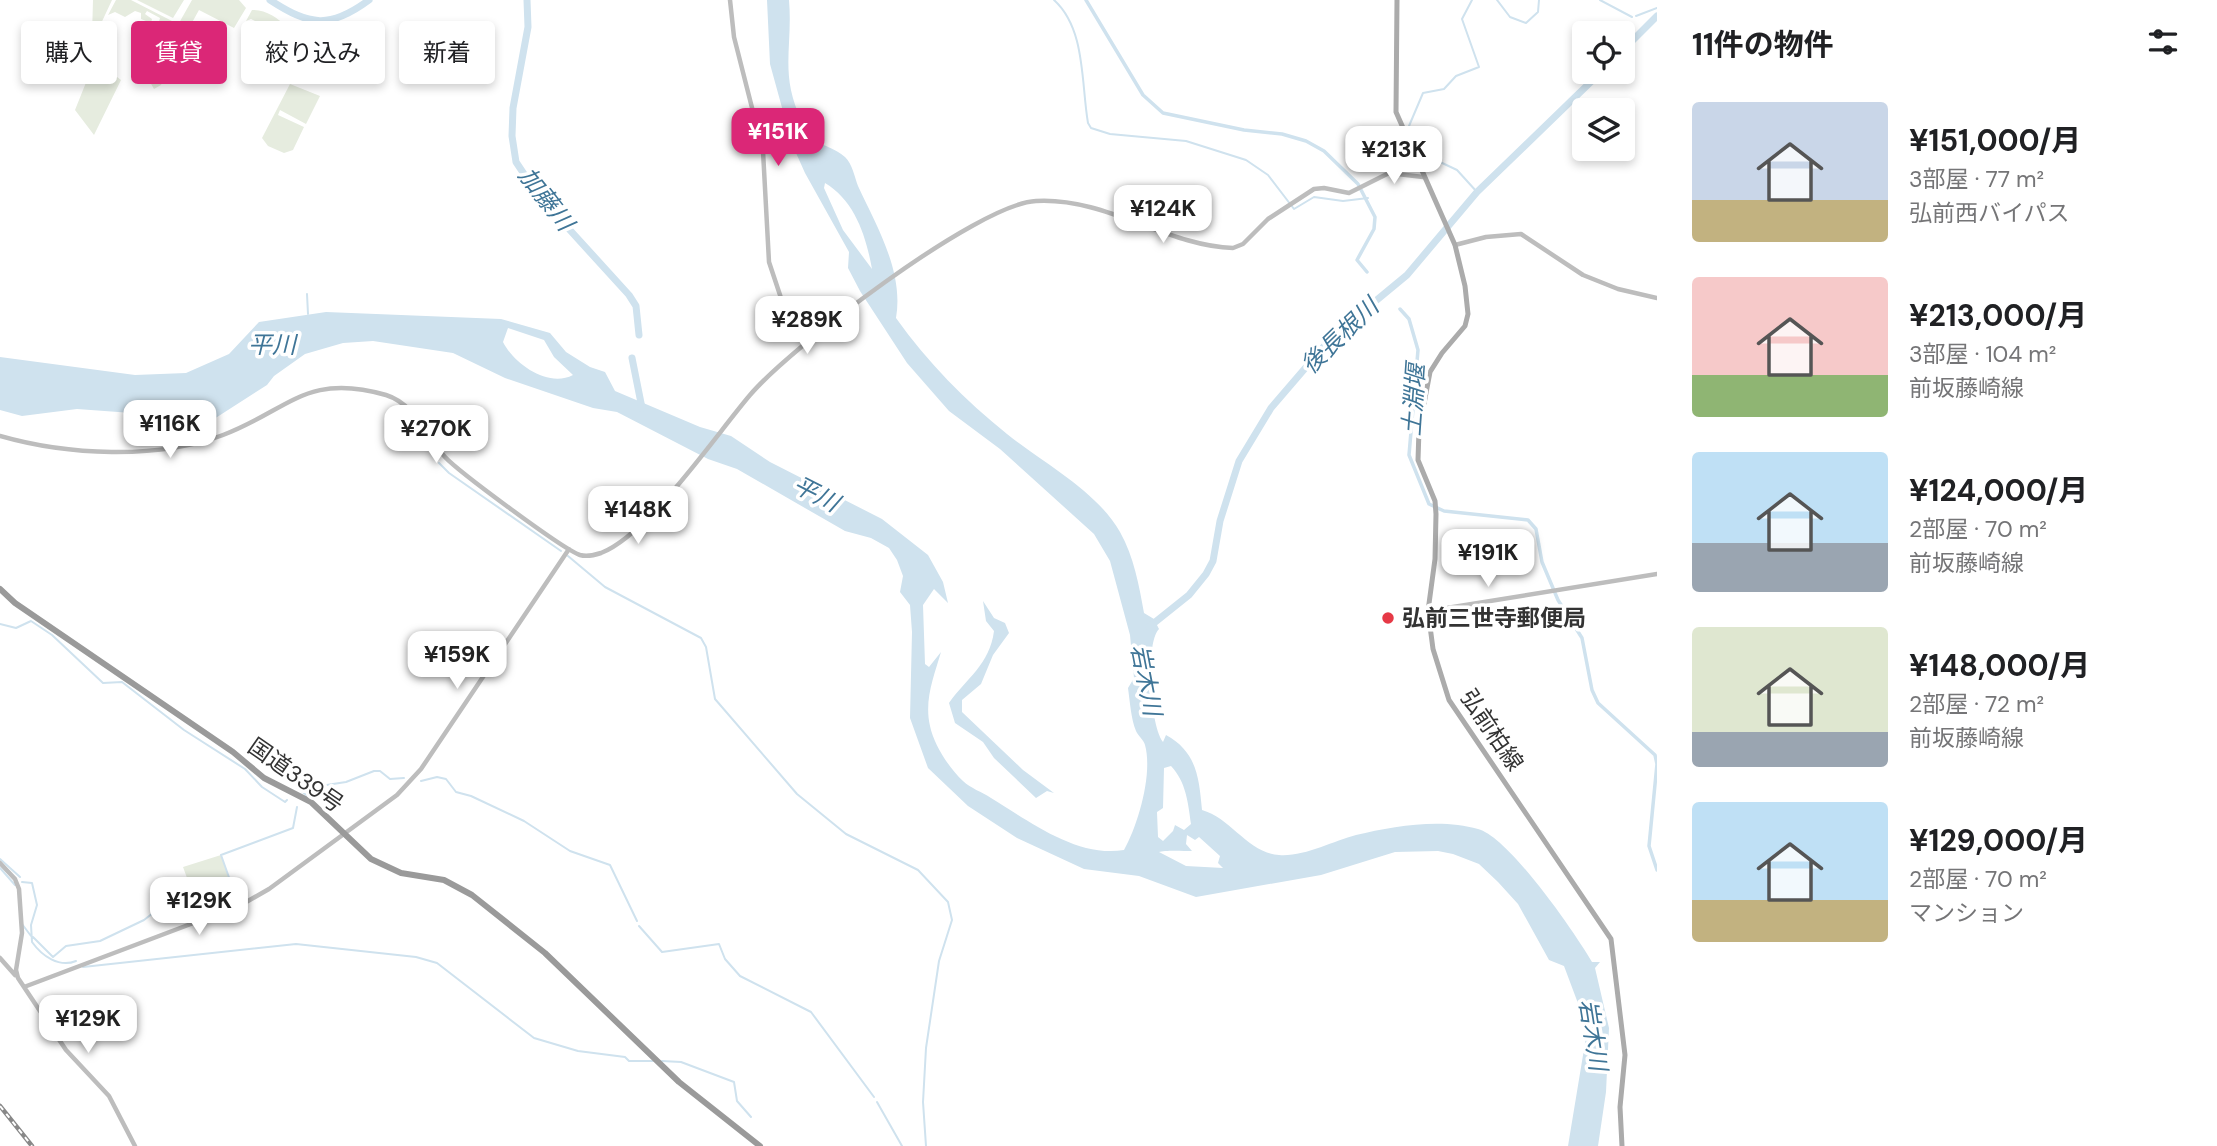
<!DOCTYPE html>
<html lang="ja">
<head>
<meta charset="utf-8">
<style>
	:root { --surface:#fff; --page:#f2f2f2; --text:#202124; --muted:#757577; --accent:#db2777 }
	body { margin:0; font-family:"DM Sans","Noto Sans JP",sans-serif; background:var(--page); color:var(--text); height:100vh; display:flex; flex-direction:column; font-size:26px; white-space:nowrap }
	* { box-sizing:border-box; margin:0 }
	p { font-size:23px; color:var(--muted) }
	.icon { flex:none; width:38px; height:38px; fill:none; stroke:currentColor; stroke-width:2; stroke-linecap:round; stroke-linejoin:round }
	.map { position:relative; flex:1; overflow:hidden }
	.side { display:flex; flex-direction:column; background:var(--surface); width:560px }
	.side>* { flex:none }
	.banner { position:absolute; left:21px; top:21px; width:665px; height:63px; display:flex; gap:14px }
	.tools { position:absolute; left:1572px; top:21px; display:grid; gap:14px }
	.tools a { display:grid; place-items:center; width:63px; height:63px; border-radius:7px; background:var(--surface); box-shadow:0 4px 10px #0003; font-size:35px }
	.price { position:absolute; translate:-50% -60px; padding:0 16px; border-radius:14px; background:#fff; color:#222; font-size:23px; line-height:46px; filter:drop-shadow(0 2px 4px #0008) }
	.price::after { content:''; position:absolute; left:50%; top:42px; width:21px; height:16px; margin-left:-10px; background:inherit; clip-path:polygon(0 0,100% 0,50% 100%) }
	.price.active { background:var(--accent); color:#fff }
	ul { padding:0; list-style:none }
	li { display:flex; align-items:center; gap:21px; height:175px; padding:0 35px }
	li span { display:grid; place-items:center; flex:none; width:196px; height:140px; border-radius:7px; color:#555 }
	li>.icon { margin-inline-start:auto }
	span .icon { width:84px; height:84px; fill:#fffc; stroke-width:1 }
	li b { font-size:30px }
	h2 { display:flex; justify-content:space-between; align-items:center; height:84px; padding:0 35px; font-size:30px }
	.tag { padding:0 24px; border-radius:7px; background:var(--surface); box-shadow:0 4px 10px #0003; font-size:24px; line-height:63px }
	.tag.active { background:var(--accent); color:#fff }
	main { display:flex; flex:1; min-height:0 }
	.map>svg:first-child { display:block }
	.green { fill:#e6ecdf }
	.water { fill:#cfe2ee; fill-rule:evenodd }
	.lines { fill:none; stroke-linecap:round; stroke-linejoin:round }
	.stream { stroke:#cfe2ee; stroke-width:2 }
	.canal { stroke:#cfe2ee; stroke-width:3.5 }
	.river { stroke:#cfe2ee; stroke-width:7 }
	.secondary { stroke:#bdbdbd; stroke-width:4.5 }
	.primary { stroke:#ababab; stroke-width:5 }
	.highway { stroke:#9a9a9a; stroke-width:6 }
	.rail-casing { stroke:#888; stroke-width:4.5 }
	.rail { stroke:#fff; stroke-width:2; stroke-dasharray:5; stroke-linecap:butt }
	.poi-dot { fill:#e63946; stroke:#fff; stroke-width:2.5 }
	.labels { text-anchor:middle; stroke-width:7; stroke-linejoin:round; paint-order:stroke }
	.poi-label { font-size:23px; font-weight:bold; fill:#333; stroke:#fff; text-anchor:start }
	.street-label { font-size:23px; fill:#333; stroke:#fff }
	.water-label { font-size:24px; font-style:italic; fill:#3f7597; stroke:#fff }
</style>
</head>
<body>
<main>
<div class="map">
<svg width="1657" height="1146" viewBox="0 0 1657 1146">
	<rect width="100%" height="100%" fill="#fff"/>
	<path class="green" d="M93 0H112L98 30 103 66 121 80 94 135 75 110 91 70Z
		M116 0H131L172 21 168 32 163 35 156 32 160 18 147 11 145 14 152 19 151 23 141 19V13L135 11 125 17 115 12 108 15Z
		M137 0H184L173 18Z
		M192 0H239L246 8 234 28 199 10 179 46 170 39Z
		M252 10C279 9 296 41 317 52L304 80 253 55 269 28 251 19 246 21Z
		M169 47 176 53 161 85 154 89 150 82Z
		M290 84 320 96 306 124 280 110 278 115 304 127 293 150 284 153 268 146 262 138Z
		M221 855 237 902 211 914 206 902 197 905 183 867Z"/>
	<path class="water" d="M767 0H789C793 47 779 75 802 121 817 151 824 140 845 157 852 163 855 178 858 186 877 227 904 272 896 318 927 362 966 401 1007 434 1042 462 1097 491 1120 532 1134 557 1139 585 1144 613L1154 619 1159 629C1145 643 1150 726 1163 742L1166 735C1197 752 1199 778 1202 810 1231 818 1248 853 1279 855 1304 857 1333 841 1356 835 1393 826 1441 818 1478 829 1509 837 1575 933 1592 962H1600L1595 968 1609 1028 1606 1092 1598 1146H1568L1586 1037 1585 1022 1564 966 1549 960 1518 904 1498 882 1479 864 1453 854 1438 851 1395 852 1321 875 1196 897 1139 876 1084 869 1017 838 968 806 928 768 910 718 912 632 910 605 900 592 903 576 897 560 889 548 871 538 845 531 737 469 708 459 617 412 593 408 505 378 453 353 373 341 343 343 305 354 274 376 267 385 214 419 77 409 22 416 0 410V357L135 375 186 373 229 354 259 322 326 312 501 319 550 333 566 352 590 367 605 372 615 391 700 427 731 436 770 462 882 519 928 555 943 582 948 603 934 589 923 605 925 664 929 667 941 652C934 676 924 700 930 726 934 745 949 768 963 781 970 788 982 792 991 798 1029 821 1077 858 1124 850 1138 825 1153 774 1145 745 1144 740 1138 736 1136 731 1131 719 1130 702 1128 688L1134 678 1130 635 1110 561 1094 534 1000 449 949 411 907 363 860 291 848 268 849 252 805 173 792 144 770 64ZM825 183C855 201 866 236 872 269L843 230 824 188ZM508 328 544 340 554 357 573 375C548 388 514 364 503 342ZM1171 766C1186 782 1188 802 1191 824L1184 830 1175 825 1173 831 1163 841 1158 837 1157 812 1163 808 1164 768ZM1187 835 1195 840 1199 837 1220 856 1218 863 1223 868 1186 866 1159 852C1164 850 1184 851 1192 851L1186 844Z
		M983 601 994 618 1005 623 1009 633 993 655 981 684 962 700V712L1023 770 1054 793 1047 791 1036 798 994 758 983 742 955 723 949 703C966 679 990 664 994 631L986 621Z"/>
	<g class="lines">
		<path class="stream" d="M1054 0C1086 29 1081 83 1088 123L1091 128 1110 134 1186 141 1246 160 1268 175 1294 209 1314 197 1343 201 1368 198
			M1497 0 1510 17 1526 23 1538 12 1539 0
			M1600 0 1632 17
			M1636 16 1657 8
			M1412 137 1409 126 1423 93 1444 89 1456 76 1479 67 1462 19 1472 0
			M1418 141 1438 161 1457 170 1477 192
			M307 294 308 314
			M439 463 449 473 561 551
			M568 556 605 587 701 638 706 647 715 699 797 794 846 834 918 870 948 902 952 920 939 961 926 1048 923 1102 926 1146
			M0 624 16 628 31 621 52 635 103 683 122 682 184 730 245 769 262 787 285 802 287 800
			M421 781 437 777 446 779 456 792 471 796 524 821 570 851 610 865 637 921
			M297 788 309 797 320 786 346 782 374 771H380L390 779 404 778
			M0 859 20 877
			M0 868 15 885
			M22 882 32 883 37 905 31 925 32 942C42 956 59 968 76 961
			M22 924 31 936
			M639 926 662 952 719 944 725 959 740 976 811 1012 874 1097
			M33 937 53 957 66 946 100 941 144 920 162 906 231 883 221 855 293 828 297 807
			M83 967 296 944 416 957 437 963 534 1038 578 1051 625 1057 629 1061H653
			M662 1061 681 1062 734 1082 737 1101 751 1117
			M877 1102 902 1146"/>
		<path class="canal" d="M1086 0 1143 95 1163 113 1244 130 1282 134 1306 141 1324 151 1358 184 1375 217 1374 229 1357 260 1367 272
			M1400 309 1409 319 1418 350 1409 455 1429 504 1444 511 1528 520 1536 529 1542 562 1558 600 1582 638 1592 690 1598 703 1655 755 1657 764 1649 846 1657 870"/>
		<path class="river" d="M270 0C310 26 330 29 369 0
			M527 0 528 27 513 108 512 136 516 162 538 195 629 295 636 306 639 335
			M1622 51 1657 16
			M632 358 642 408
			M1149 627 1189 595 1206 574 1213 561 1220 521 1239 461 1271 408 1332 337 1407 275 1477 192 1601 72"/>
		<path class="secondary" d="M730 0 734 37 763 151 769 262 783 304 806 341
			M1455 245 1486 237 1521 234 1583 275 1618 289 1657 298
			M0 436C66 455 157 460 223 435 289 410 306 372 386 395 415 404 426 436 445 457 459 472 564 550 580 555 587 557 595 555 601 553 648 535 715 436 750 395 790 348 977 204 1036 201 1106 197 1167 246 1233 248L1243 244 1268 219 1314 189 1324 188 1349 193 1389 173 1423 177
			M1428 611 1657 574
			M0 863 15 879 19 889 22 933 16 970 18 978 66 1050 109 1096 135 1146
			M0 958 15 975
			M24 987 241 905 269 889 397 795 421 769 569 549"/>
		<path class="primary" d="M1397 0 1396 112 1455 245 1465 286 1468 314 1465 326 1442 353 1430 372 1419 430 1418 460 1435 501 1436 514 1435 559 1428 611 1433 649 1449 700 1611 939 1625 1055 1620 1107 1622 1146"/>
		<path class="highway" d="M0 589 15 603 233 752 264 778 311 802 371 859 401 873 444 880 472 895 545 953 679 1082 760 1146"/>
		<g class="rail-casing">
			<path id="rail" d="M0 1106 32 1146"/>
		</g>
		<use href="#rail" class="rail"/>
	</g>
	<circle class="poi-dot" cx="1388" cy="618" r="7"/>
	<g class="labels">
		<g class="poi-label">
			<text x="1402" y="626">弘前三世寺郵便局</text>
		</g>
		<g class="street-label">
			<text transform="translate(1492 730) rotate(56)" y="8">弘前柏線</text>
			<text transform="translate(296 775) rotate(35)" y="8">国道339号</text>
		</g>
		<g class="water-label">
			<text transform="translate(546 199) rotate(52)" y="8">加藤川</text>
			<text transform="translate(1340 336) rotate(-44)" y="8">後長根川</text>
			<text x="272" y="353">平川</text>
			<text transform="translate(1414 400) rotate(-86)" y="8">土淵堰</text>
			<text transform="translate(816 494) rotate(27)" y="8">平川</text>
			<text transform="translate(1146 680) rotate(79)" y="8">岩木川</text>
			<text transform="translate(1593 1035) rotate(81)" y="8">岩木川</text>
		</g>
	</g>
</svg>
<div class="tools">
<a><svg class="icon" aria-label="locate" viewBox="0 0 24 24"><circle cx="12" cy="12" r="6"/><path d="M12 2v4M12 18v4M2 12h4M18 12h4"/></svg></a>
<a><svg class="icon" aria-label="layers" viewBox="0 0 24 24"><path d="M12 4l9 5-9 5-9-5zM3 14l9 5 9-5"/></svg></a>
</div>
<b class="price active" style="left:778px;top:168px">¥151K</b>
<b class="price" style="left:1394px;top:186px">¥213K</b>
<b class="price" style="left:1163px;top:245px">¥124K</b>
<b class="price" style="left:807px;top:356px">¥289K</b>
<b class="price" style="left:170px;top:460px">¥116K</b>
<b class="price" style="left:436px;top:465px">¥270K</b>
<b class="price" style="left:638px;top:546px">¥148K</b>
<b class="price" style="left:1488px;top:589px">¥191K</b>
<b class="price" style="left:457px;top:691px">¥159K</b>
<b class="price" style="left:199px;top:937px">¥129K</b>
<b class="price" style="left:88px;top:1055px">¥129K</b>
<div class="banner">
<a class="tag">購入</a>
<a class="tag active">賃貸</a>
<a class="tag">絞り込み</a>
<a class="tag">新着</a>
</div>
</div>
<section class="side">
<h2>11件の物件<svg class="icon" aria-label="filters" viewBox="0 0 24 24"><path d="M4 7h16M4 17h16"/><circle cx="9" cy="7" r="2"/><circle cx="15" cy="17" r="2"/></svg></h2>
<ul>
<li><span style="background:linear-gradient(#c9d6e8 70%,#c2b280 0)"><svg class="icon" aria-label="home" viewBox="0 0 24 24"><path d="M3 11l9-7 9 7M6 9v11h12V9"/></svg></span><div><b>¥151,000/月</b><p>3部屋 · 77 m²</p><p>弘前西バイパス</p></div></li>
<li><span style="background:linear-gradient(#f6c9c9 70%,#8fb573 0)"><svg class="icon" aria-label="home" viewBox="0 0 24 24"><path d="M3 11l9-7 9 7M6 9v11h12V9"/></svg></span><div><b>¥213,000/月</b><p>3部屋 · 104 m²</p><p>前坂藤崎線</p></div></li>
<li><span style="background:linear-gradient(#bfe0f5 65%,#9aa5b1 0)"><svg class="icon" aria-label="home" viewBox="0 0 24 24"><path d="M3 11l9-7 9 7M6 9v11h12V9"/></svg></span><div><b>¥124,000/月</b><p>2部屋 · 70 m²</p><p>前坂藤崎線</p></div></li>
<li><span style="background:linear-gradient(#dfe7d0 75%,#9aa5b1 0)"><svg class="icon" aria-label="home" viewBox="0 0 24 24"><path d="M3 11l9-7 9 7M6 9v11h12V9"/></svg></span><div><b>¥148,000/月</b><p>2部屋 · 72 m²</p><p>前坂藤崎線</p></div></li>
<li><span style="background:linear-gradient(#bfe0f5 70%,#c2b280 0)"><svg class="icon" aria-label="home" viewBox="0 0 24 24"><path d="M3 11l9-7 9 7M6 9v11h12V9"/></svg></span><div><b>¥129,000/月</b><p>2部屋 · 70 m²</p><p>マンション</p></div></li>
</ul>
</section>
</main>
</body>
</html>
